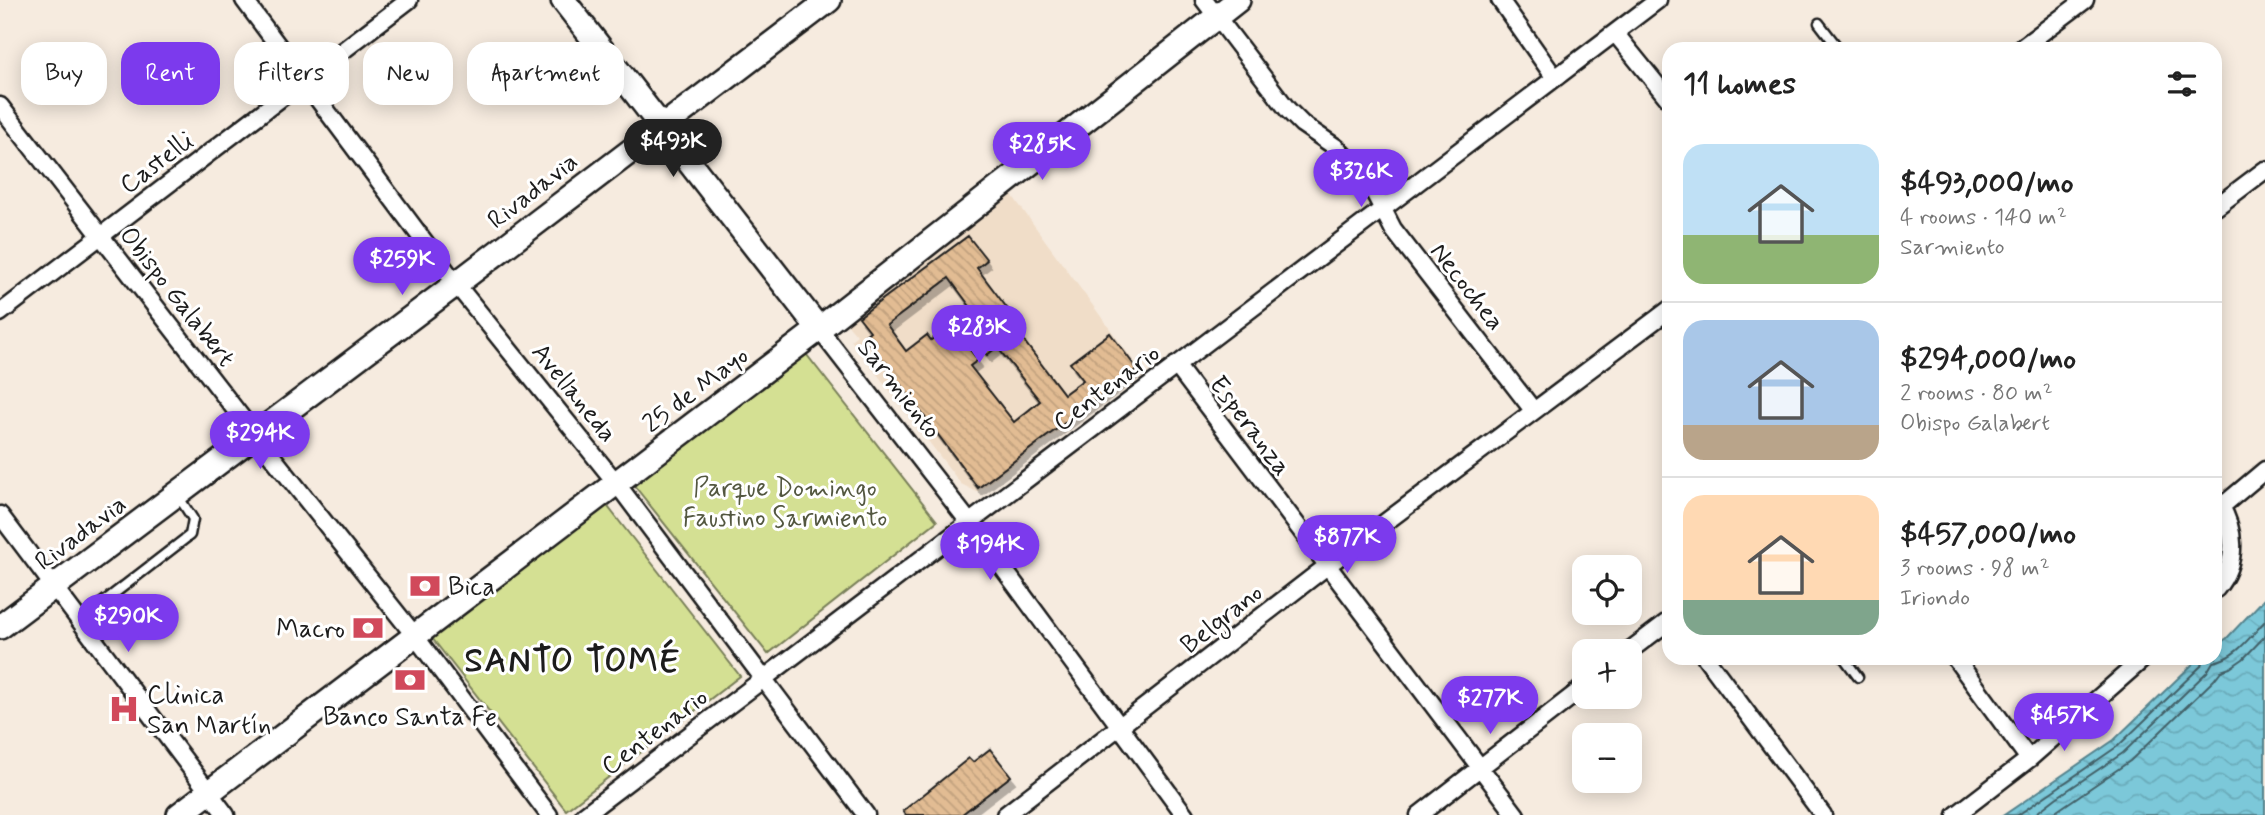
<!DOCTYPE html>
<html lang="en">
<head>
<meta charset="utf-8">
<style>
	:root { --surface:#fff; --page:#f2f2f2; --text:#222; --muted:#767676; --line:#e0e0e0; --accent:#7c3aed }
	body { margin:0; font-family:Mynerve,sans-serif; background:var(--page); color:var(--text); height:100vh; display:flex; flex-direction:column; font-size:26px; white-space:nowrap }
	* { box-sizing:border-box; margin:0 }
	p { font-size:23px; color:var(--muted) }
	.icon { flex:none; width:38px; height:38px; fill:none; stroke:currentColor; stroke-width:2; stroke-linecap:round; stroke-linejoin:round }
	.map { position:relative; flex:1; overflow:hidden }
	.panel { position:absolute; left:1662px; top:42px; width:560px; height:623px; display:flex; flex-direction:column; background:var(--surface); border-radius:21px; box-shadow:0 4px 18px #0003 }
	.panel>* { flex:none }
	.hud { position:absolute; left:21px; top:42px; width:665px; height:63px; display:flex; gap:14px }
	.tools { position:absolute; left:1572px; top:555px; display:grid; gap:14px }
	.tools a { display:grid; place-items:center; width:70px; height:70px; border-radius:14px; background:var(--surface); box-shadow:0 4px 18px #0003; font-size:35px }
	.price { position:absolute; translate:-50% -60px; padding:0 16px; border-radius:24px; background:var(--accent); color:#fff; font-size:23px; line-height:46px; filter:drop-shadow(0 2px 4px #0008) }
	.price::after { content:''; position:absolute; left:50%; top:42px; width:21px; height:16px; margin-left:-10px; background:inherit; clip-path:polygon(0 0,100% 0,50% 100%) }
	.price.on { background:#222; color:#fff }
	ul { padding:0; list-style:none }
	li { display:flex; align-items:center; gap:21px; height:175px; padding:0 21px }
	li+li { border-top:2px solid var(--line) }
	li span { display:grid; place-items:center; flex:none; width:196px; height:140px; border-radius:21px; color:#555 }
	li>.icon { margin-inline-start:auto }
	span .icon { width:84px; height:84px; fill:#fffc; stroke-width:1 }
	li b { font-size:30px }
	h2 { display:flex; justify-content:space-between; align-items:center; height:84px; padding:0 21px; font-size:30px }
	.tag { padding:0 24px; border-radius:21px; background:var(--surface); box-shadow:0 4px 18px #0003; font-size:24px; line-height:63px }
	.tag.on { background:var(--accent); color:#fff }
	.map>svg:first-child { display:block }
	.built { fill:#f0ddc8 }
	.green { fill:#d4e093; stroke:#787e58; stroke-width:2 }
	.water { fill:url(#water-waves); stroke:#55838d; stroke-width:2 }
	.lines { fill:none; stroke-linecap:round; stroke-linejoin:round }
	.shore { stroke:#426168; stroke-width:2 }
	.building { fill:url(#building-back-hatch); stroke:#1c1c1c; stroke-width:2; fill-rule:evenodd; filter:url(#shadow) }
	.lane-casing { stroke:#1c1c1c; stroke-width:13 }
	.street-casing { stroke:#1c1c1c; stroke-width:21 }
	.secondary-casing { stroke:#1c1c1c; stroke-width:28 }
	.lane { stroke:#fff; stroke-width:8 }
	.street { stroke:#fff; stroke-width:16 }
	.secondary { stroke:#fff; stroke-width:23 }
	.labels { text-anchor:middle; stroke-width:6; stroke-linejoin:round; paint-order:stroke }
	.street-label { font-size:26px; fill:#1c1c1c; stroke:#fff }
	.park-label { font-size:26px; fill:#535740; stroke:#fff }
	.poi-label { font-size:26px; fill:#1c1c1c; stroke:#fff; text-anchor:start }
	.district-label { font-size:33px; font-weight:bold; letter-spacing:2px; fill:#1c1c1c; stroke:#fff }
</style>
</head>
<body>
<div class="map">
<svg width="2265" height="815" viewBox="0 0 2265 815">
	<defs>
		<pattern id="water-waves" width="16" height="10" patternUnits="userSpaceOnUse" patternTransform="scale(1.75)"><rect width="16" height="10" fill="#7bc8d9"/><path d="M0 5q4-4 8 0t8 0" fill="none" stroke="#6aabba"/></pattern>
		<pattern id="building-back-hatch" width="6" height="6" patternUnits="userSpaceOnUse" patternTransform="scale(1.75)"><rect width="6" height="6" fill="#e2bc93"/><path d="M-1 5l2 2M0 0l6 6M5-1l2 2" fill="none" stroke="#c1a17e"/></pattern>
		<filter id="shadow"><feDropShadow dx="4" dy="7" stdDeviation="0" flood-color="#0004"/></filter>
	</defs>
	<rect width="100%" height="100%" fill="#f6ebdf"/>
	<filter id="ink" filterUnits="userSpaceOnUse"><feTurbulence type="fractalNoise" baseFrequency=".0143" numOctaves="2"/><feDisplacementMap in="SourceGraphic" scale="14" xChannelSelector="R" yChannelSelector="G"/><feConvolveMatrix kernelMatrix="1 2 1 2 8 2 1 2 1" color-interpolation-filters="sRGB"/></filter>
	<g filter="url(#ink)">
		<path class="built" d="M1012 195 1140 370 977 492 961 484 851 340 857 335 845 321Z"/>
		<path class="green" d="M803 350 937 521 768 654 633 484Z
			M605 503 740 676 566 810 432 638Z"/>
		<path class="water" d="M2265 598V815H2004L2114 740 2199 658H2216V646L2227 638Z"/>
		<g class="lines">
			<path class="shore" d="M2018 815 2118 746 2201 666 2203 658
				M2034 815 2056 798 2123 753 2207 672 2213 662C2236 658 2250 637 2265 621
				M2051 815 2130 761 2214 680 2221 671 2230 668 2243 659 2265 636"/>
		</g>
		<path class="building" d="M968 236 987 260 977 268 1010 312 1005 316 1064 394 1083 380 1070 363 1110 333 1137 369 978 488 864 336 870 331 859 317ZM949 278 972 309 931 340 927 335 906 351 887 325ZM974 320 985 333 976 341 987 355 997 347 1040 401 1014 422 970 366 978 360 957 333Z
			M990 749 1011 776 961 815H906L903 811 969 758 973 762Z"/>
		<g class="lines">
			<g class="lane-casing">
				<path id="lane" d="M1819 23 1839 49
					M102 603 190 535 193 519 178 496
					M1844 658 1858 677"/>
			</g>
			<g class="street-casing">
				<path id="street" d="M244 0 456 284 617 484 866 815
					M1204 0 1288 110 1302 124 1337 148 1350 162 1374 192 1393 229 1533 410
					M1500 0 1555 78
					M1615 33 1670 101
					M2020 49 2085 0
					M0 106 255 435 415 636 549 815
					M2216 207 2265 170
					M0 313 409 0
					M819 329 969 522 1185 815
					M1176 365 1516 815
					M2216 499C2236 527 2239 562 2216 589
					M2221 507 2265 470
					M0 515 226 815
					M1629 651 1670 620
					M1706 658 1823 815
					M1955 658 2029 759
					M584 815 1658 0
					M1005 815 1327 566 1670 309
					M1419 815 1584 687
					M1956 815 2029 759 2144 658"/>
			</g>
			<g class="secondary-casing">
				<path id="secondary" d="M563 0 819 329
					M0 627 456 284 829 0
					M179 815 819 329 1238 0"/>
			</g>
			<use href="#lane" class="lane"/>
			<use href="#street" class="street"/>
			<use href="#secondary" class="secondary"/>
		</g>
	</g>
	<defs>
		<g id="bank-bare" transform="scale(2.415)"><path d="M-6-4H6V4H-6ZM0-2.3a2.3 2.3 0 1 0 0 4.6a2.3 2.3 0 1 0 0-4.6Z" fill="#d1495b" stroke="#fff" stroke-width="2.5" paint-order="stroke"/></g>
		<g id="hospital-bare" transform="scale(2.415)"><path d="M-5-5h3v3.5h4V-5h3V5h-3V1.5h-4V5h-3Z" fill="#d1495b" stroke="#fff" stroke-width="2.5" paint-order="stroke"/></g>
	</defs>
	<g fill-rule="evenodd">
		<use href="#bank-bare" x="425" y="586"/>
		<use href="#bank-bare" x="368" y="628"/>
		<use href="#bank-bare" x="410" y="680"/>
		<use href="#hospital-bare" x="124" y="709"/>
	</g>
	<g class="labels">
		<g class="street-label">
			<text transform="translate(156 162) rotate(-37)" y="9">Castelli</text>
			<text transform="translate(532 190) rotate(-38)" y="9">Rivadavia</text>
			<text transform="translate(1468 286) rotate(52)" y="9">Necochea</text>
			<text transform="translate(178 296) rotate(52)" y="9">Obispo Galabert</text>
			<text transform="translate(1106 387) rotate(-37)" y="9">Centenario</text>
			<text transform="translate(900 388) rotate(52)" y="9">Sarmiento</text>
			<text transform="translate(695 389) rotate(-37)" y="9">25 de Mayo</text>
			<text transform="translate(575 392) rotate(51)" y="9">Avellaneda</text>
			<text transform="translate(1251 425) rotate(53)" y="9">Esperanza</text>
			<text transform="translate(80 532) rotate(-37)" y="9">Rivadavia</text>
			<text transform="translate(1221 618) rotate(-38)" y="9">Belgrano</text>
			<text transform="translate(654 731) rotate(-37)" y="9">Centenario</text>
		</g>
		<g class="park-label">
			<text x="785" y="496">Parque Domingo<tspan x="785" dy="30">Faustino Sarmiento</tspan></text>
		</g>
		<g class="poi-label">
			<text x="448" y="595">Bica</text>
			<text x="345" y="637" text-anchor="end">Macro</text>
			<text x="147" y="703">Clinica<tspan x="147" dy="30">San Martín</tspan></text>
			<text x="410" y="725" text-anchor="middle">Banco Santa Fe</text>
		</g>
		<g class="district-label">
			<text x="573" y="671">SANTO TOMÉ</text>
		</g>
	</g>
</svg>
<div class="tools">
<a><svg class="icon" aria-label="locate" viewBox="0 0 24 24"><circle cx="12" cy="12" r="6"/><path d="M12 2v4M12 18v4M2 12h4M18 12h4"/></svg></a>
<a>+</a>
<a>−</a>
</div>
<b class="price on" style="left:673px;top:179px">$493K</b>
<b class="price" style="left:1042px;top:182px">$285K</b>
<b class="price" style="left:1361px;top:209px">$326K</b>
<b class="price" style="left:402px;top:297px">$259K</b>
<b class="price" style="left:979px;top:365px">$283K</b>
<b class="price" style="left:260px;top:471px">$294K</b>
<b class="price" style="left:1347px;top:575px">$877K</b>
<b class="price" style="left:990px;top:582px">$194K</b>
<b class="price" style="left:128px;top:654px">$290K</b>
<b class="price" style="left:1490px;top:736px">$277K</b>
<b class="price" style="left:2064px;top:753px">$457K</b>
<div class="hud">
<a class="tag">Buy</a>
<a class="tag on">Rent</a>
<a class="tag">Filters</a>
<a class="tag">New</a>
<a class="tag">Apartment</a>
</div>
<section class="panel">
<h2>11 homes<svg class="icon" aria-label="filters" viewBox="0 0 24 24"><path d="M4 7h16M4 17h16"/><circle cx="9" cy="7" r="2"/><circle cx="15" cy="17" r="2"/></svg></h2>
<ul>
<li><span style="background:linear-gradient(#bfe0f5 65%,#8fb573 0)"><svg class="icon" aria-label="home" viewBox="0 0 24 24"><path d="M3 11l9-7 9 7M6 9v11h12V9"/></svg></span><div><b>$493,000/mo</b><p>4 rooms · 140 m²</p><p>Sarmiento</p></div></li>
<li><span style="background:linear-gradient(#a9c7e8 75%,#b9a48a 0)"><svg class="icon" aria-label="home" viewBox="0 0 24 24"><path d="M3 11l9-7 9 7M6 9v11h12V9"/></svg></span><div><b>$294,000/mo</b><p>2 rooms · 80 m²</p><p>Obispo Galabert</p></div></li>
<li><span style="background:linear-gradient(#ffd9b3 75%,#7fa58c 0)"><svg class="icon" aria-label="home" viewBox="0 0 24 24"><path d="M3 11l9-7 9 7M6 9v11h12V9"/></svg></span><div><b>$457,000/mo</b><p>3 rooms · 98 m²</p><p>Iriondo</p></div></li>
</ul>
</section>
</div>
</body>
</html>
